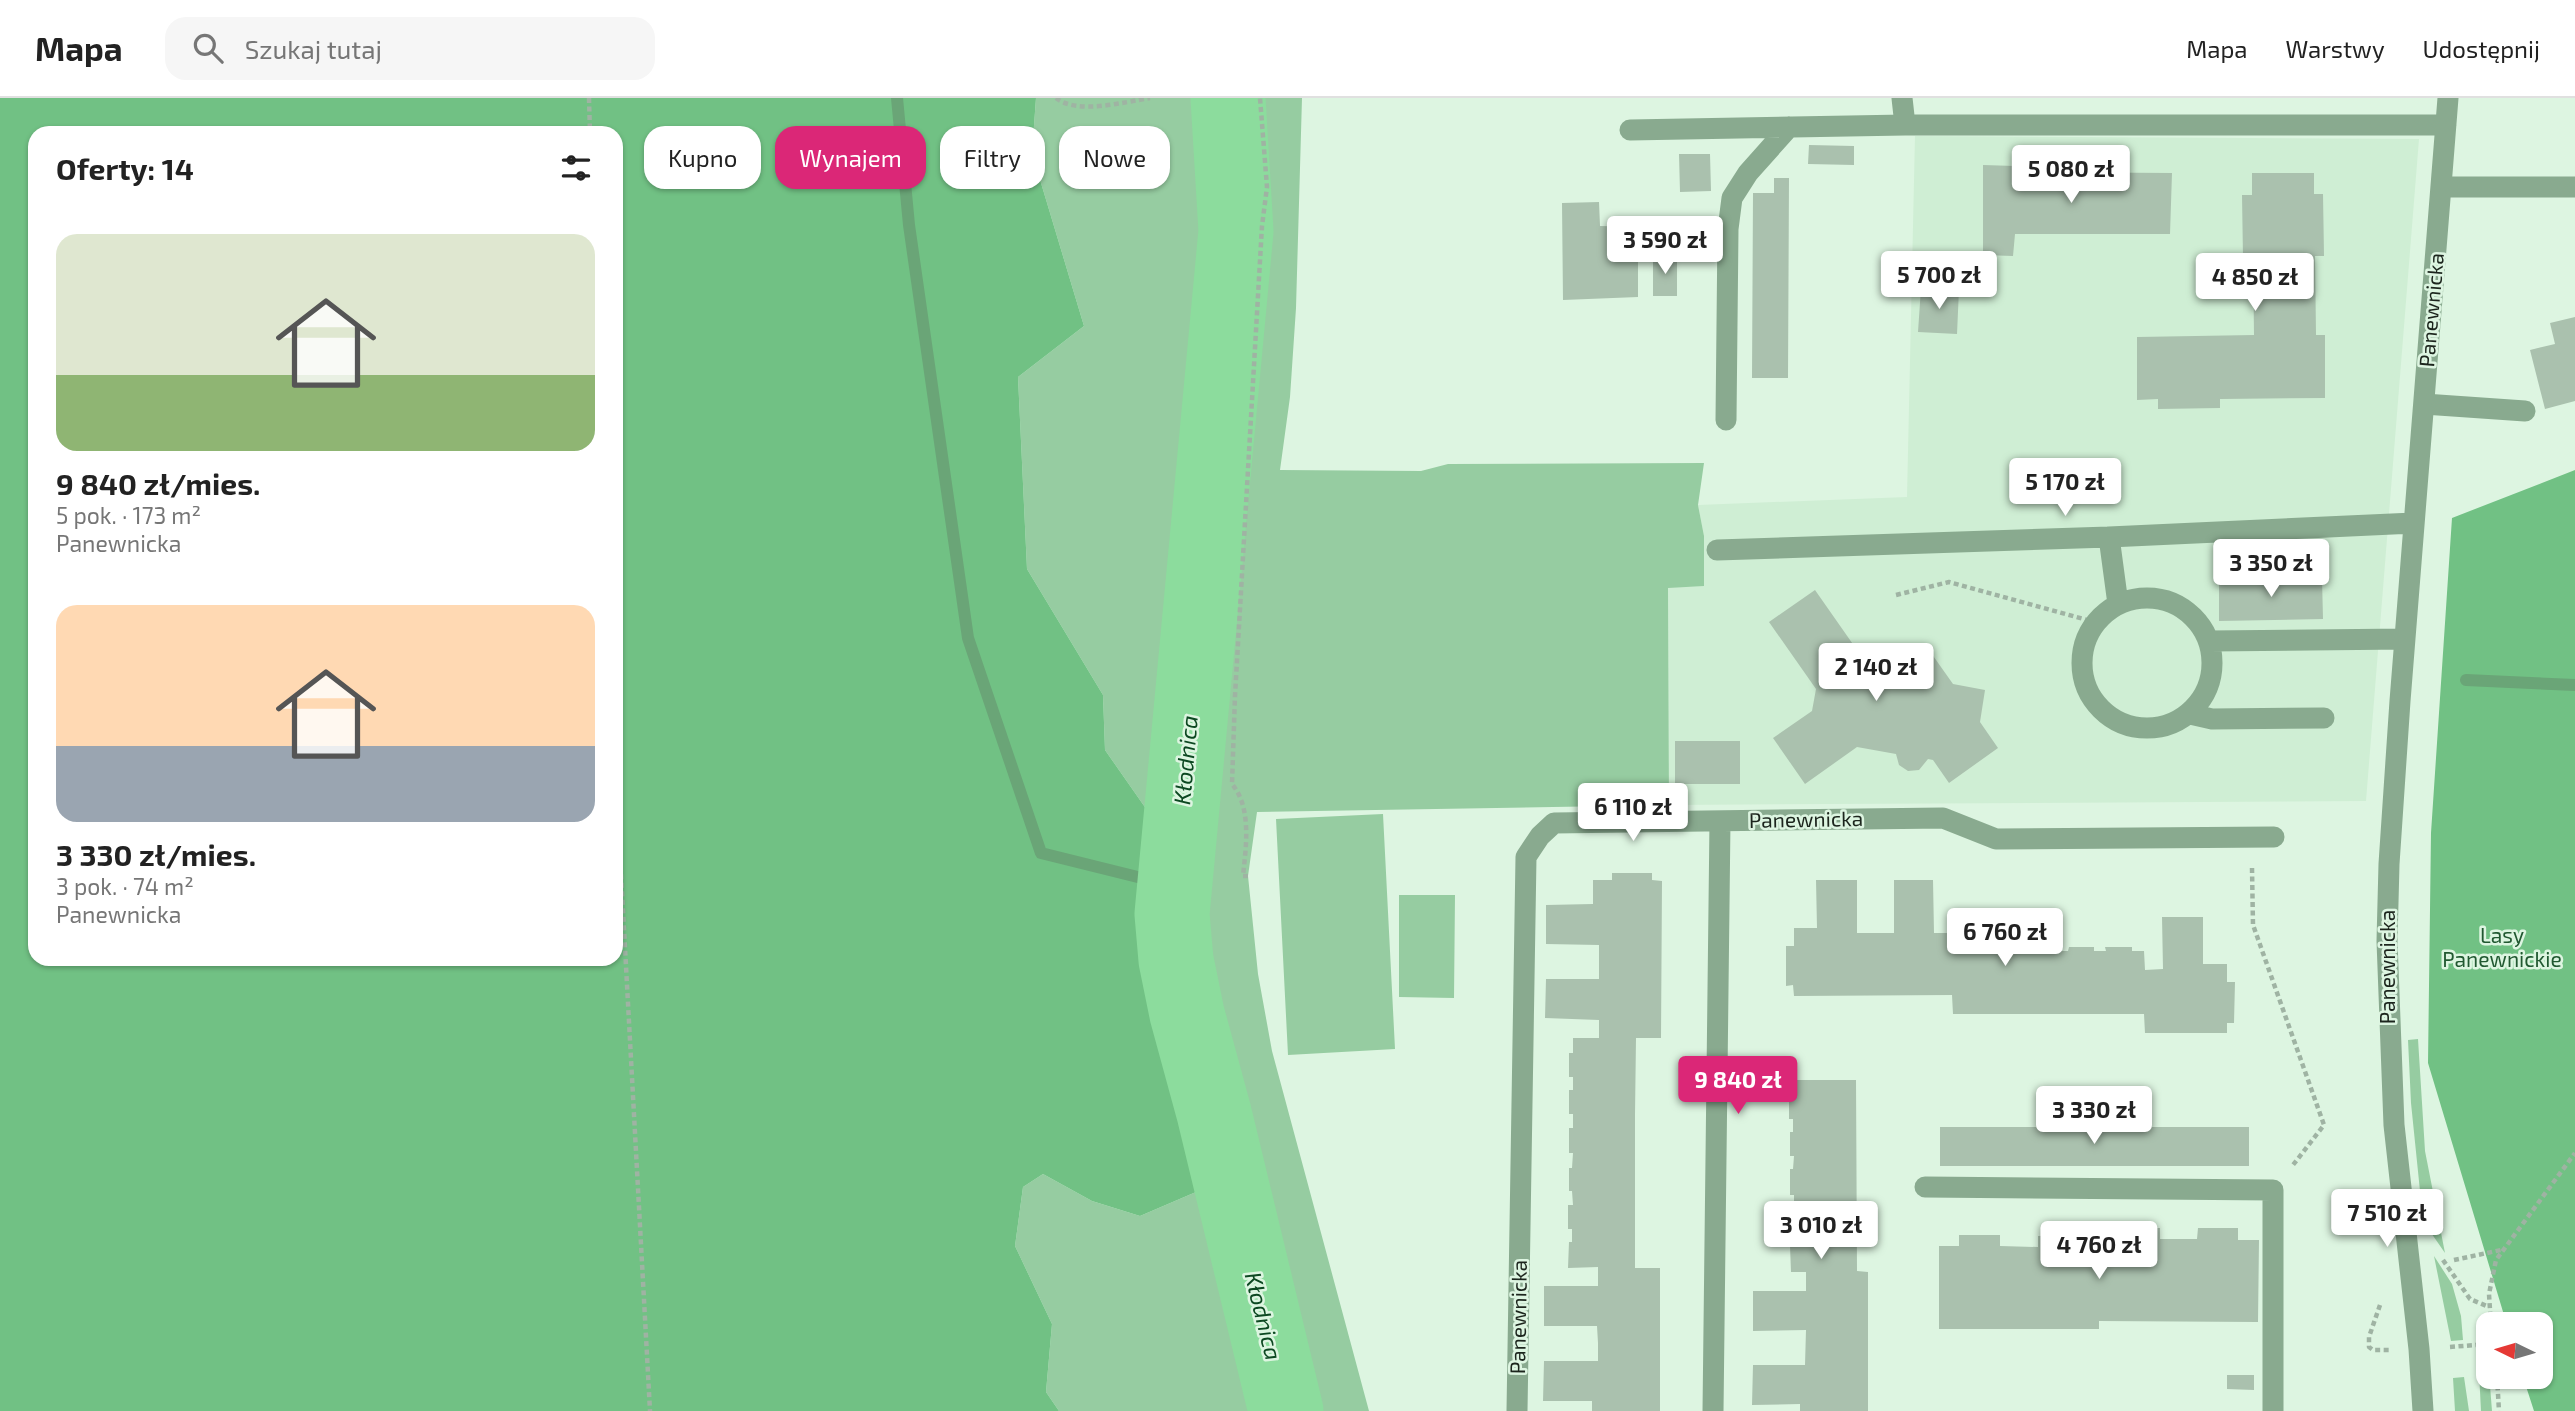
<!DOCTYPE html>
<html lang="pl">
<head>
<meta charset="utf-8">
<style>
	:root { --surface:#fff; --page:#f6f6f6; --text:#222; --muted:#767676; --line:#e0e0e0; --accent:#db2777 }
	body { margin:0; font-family:"Exo 2",sans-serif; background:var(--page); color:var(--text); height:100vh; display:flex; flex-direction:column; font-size:26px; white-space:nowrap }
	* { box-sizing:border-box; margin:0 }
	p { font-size:23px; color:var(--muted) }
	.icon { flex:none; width:38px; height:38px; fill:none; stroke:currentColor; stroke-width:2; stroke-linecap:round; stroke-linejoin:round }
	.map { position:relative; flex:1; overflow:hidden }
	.side { position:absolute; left:28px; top:28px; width:595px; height:840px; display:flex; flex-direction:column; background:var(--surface); border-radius:21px; box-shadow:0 2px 5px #0004 }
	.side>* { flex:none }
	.hud { position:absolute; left:644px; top:28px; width:665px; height:63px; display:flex; gap:14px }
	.needle { width:46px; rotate:275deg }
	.buttons { position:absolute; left:2476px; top:1214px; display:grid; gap:14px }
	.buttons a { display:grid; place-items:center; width:77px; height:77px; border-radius:14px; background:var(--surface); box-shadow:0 2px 5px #0004; font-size:35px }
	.price { position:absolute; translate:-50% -60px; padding:0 16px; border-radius:7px; background:#fff; color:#222; font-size:23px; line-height:46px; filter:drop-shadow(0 2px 4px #0008) }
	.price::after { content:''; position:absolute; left:50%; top:42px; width:21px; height:16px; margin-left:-10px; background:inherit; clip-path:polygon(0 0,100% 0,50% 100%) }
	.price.current { background:var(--accent); color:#fff }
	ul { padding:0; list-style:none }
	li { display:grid; align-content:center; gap:14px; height:371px; padding:0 28px }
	li span { display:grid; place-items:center; height:217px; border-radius:21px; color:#555 }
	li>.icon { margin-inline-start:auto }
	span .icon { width:126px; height:126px; fill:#fffc; stroke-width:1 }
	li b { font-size:30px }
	h2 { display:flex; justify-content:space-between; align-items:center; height:84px; padding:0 28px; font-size:30px }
	.chip { padding:0 24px; border-radius:21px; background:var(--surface); box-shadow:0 2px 5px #0004; font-size:24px; line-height:63px }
	.chip.current { background:var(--accent); color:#fff }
	header { display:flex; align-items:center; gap:42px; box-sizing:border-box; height:98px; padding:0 35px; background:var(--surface); border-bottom:2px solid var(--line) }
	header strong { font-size:33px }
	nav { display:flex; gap:38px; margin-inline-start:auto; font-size:24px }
	.search { width:490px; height:63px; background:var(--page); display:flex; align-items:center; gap:18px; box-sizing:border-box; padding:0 24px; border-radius:21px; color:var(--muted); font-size:26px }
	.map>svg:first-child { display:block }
	.built { fill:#cfeed4 }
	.green { fill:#96cca1 }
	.forest { fill:#71c184; fill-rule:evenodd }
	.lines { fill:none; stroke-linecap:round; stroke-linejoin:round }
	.stream { stroke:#6aa577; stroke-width:12 }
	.river { stroke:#8cdc9d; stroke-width:75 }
	.building { fill:#aac1ae }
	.path { stroke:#9fb3a3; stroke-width:4.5; stroke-dasharray:5 3.5; stroke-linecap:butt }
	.minor { stroke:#89aa8f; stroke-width:21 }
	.labels { text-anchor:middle; stroke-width:5; stroke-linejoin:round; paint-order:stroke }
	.street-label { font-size:21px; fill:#1c251d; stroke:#ddf5e1 }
	.park-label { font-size:21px; fill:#215931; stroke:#ddf5e1 }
	.water-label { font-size:23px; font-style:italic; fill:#0c4821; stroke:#ddf5e1 }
</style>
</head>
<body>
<header>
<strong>Mapa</strong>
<div class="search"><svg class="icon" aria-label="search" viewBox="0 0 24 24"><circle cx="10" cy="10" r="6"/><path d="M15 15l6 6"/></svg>Szukaj tutaj</div>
<nav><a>Mapa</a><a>Warstwy</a><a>Udostępnij</a></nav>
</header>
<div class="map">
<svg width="2575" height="1313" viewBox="0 0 2575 1313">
	<rect width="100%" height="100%" fill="#ddf5e1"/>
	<path class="built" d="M1915 38 2419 41 2366 703 1669 707 1668 489 1704 488V438L1698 407 1907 399Z"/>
	<path class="green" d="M1036 0H1221L1227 136 1170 745 1105 652 1103 597 1027 471 1018 279 1084 228 1032 55Z
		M1238 0H1302L1296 210 1290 299 1280 372 1421 373 1448 366 1704 365 1698 407 1704 438V488L1668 490 1669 707 1257 714 1248 778 1258 876 1272 953 1369 1313H1296L1189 883 1180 835 1181 796 1246 137Z
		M1383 716 1395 951 1288 957 1276 721Z
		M1399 797H1455L1454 900 1399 899Z
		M2418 941 2425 1053 2445 1155 2427 1129 2420 1093 2411 1005 2408 942Z
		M1043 1076 1092 1103 1140 1118 1217 1085 1274 1313H1059L1046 1294 1052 1226 1015 1148 1023 1089Z
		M2434 1158 2452 1186 2461 1218 2463 1242 2451 1243Z
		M2478 1254 2487 1258 2488 1262 2492 1313H2481Z
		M2464 1279 2469 1313H2455L2453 1280Z"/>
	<path class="forest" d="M0 0H1036L1032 55 1084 228 1018 279 1027 471 1103 597 1105 652 1170 745 1162 807V855L1217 1085 1140 1118 1092 1103 1043 1076 1023 1089 1015 1148 1052 1226 1046 1294 1059 1313H0ZM616 35V861H35V35Z
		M2575 372V1313H2534L2523 1279H2541V1227H2507L2428 965 2431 735 2452 420Z"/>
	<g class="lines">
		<path class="stream" d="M897 0 909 127 968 540 1041 755 1174 788
			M2466 582 2575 587"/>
		<path class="river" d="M1228 0 1236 133 1172 816 1176 862 1187 916 1214 1015 1286 1313"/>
	</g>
	<path class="building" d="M1809 47 1854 48V67L1808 66Z
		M1679 56H1710L1711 93 1680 94Z
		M1983 67 2015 68V74L2172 75 2170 136H2015L2013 158 1983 157Z
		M2252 75H2314V96H2323L2324 158H2315L2316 237H2325V300L2220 301V310L2158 311V301L2137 302V239L2254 237 2253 159H2243L2242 97H2252Z
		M1774 80H1789L1788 280H1752L1753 95H1774Z
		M1599 104 1600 128 1644 129V132H1638V199L1563 202 1562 105Z
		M1653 157H1677V198H1653Z
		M1921 190 1959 191 1957 236 1918 234Z
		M2575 219V303L2545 311 2530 252 2555 246 2550 225Z
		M2322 480 2323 521 2219 523V481Z
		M1815 492 1871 572 1887 575 1889 570 1924 545 1953 586 1985 592 1980 624 1998 650 1949 685 1933 662 1928 661 1919 672 1908 673 1899 667 1896 656 1857 649 1805 686 1773 640 1812 613 1816 591 1769 524Z
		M1675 643H1740V686H1675Z
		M1612 775H1652V782L1662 783 1661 940H1636L1635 1016V1170H1660V1313H1592V1303H1543L1544 1263H1598V1245L1597 1228H1544V1188H1598V1169L1568 1170 1569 1144H1572V1131H1568V1107H1573L1572 1093H1569V1070H1572L1573 1055H1569V1030H1573V1016H1569V992H1573V979H1569V955H1573V940H1599V922L1545 920 1546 881H1599V847L1546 846V807L1593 806V782H1612Z
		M1816 782H1857V835H1894V782H1933L1934 835H1952V849L1979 850V853H1991V849H2017L2018 853H2030V850L2056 849V853H2068L2069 849H2094V853H2106L2105 849H2132V853H2144L2145 872 2163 871 2162 819H2203V866H2227V884H2235L2234 925H2227V935H2145L2144 916H1953L1952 897 1794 898 1793 887 1786 888V848H1794V830H1817Z
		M1793 982H1856L1857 1173 1868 1174V1313H1800V1306L1752 1307 1753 1267H1805L1806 1232 1753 1233V1193H1806V1174H1791L1790 1148H1794V1135H1790V1110H1794V1097H1790V1071H1793L1794 1058H1790V1034H1793V1021H1789V996L1794 997Z
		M1940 1029H2249V1068H1940Z
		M2119 1130H2160V1141H2197L2198 1130H2238V1142H2259L2258 1224 2099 1223V1231H1939V1148H1959V1137H2000V1148L2038 1149V1138L2079 1137V1149H2099V1141H2119Z
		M2227 1277H2254V1292L2227 1291Z"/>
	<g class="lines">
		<path class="path" d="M589 0 590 35
			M1056 0C1077 17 1124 4 1150 0
			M1896 497 1949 484 2091 523
			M616 683 650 1313
			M2252 770 2253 827 2324 1027 2293 1067
			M1248 778H1243C1246 749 1252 710 1232 686L1235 598 1262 128 1267 89 1260 0
			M2443 1162 2470 1201 2489 1209
			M2454 1162 2501 1152
			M2380 1207 2369 1239V1249L2373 1252H2389
			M2491 1227 2489 1196 2496 1162 2575 1055
			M2450 1249 2488 1246
			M2497 1279 2499 1313"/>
		<path class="minor" d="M1902 0 1905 27
			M1630 32 1905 27H2446
			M2442 89H2575
			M2424 306 2525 313
			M1726 322 1728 131 1732 100 1748 75 1789 29
			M2109 439 2118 506
			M1717 452 2109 439 2414 425
			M2082 565a65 65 0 1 1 130 0a65 65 0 1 1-130 0Z
			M2210 543 2405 541
			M2190 616 2212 621 2324 620
			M1925 1089 2273 1092V1313
			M1517 1313 1526 759 1540 738 1554 725 1943 720 1996 741 2274 739
			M1713 1313 1720 723
			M2423 1313 2419 1251 2394 1027 2387 843 2389 766 2400 603 2448 0"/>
	</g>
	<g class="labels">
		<g class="street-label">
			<text transform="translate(2432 212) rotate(-85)" y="7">Panewnicka</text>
			<text transform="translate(1806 722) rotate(-1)" y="7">Panewnicka</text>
			<text transform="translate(2388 869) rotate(-90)" y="7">Panewnicka</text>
			<text transform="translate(1519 1219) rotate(-89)" y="7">Panewnicka</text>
		</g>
		<g class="park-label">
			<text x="2502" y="845">Lasy<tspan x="2502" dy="24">Panewnickie</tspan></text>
		</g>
		<g class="water-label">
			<text transform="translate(1186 662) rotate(-85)" y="8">Kłodnica</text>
			<text transform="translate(1263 1218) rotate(76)" y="8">Kłodnica</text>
		</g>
	</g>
</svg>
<div class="buttons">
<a><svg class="needle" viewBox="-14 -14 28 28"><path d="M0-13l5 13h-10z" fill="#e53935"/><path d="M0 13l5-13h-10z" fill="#767676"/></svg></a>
</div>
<b class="price" style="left:2071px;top:107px">5 080 zł</b>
<b class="price" style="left:1665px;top:178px">3 590 zł</b>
<b class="price" style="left:1939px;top:213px">5 700 zł</b>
<b class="price" style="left:2255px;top:215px">4 850 zł</b>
<b class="price" style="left:2065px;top:420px">5 170 zł</b>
<b class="price" style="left:2271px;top:501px">3 350 zł</b>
<b class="price" style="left:1876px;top:605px">2 140 zł</b>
<b class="price" style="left:1633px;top:745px">6 110 zł</b>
<b class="price" style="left:2005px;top:870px">6 760 zł</b>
<b class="price current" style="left:1738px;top:1018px">9 840 zł</b>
<b class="price" style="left:2094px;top:1048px">3 330 zł</b>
<b class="price" style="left:2387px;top:1151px">7 510 zł</b>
<b class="price" style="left:1821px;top:1163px">3 010 zł</b>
<b class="price" style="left:2099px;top:1183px">4 760 zł</b>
<div class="hud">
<a class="chip">Kupno</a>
<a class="chip current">Wynajem</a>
<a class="chip">Filtry</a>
<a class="chip">Nowe</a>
</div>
<section class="side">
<h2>Oferty: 14<svg class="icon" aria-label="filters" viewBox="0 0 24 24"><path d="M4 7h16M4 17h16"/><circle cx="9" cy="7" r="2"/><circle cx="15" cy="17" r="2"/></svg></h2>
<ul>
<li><span style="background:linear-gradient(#dfe7d0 65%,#8fb573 0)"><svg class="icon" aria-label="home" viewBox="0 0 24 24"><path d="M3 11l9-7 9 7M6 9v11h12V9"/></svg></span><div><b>9 840 zł/mies.</b><p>5 pok. · 173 m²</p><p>Panewnicka</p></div></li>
<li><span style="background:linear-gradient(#ffd9b3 65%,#9aa5b1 0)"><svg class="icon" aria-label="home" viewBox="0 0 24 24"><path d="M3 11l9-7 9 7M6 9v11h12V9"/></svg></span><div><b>3 330 zł/mies.</b><p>3 pok. · 74 m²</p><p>Panewnicka</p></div></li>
</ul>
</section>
</div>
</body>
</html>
